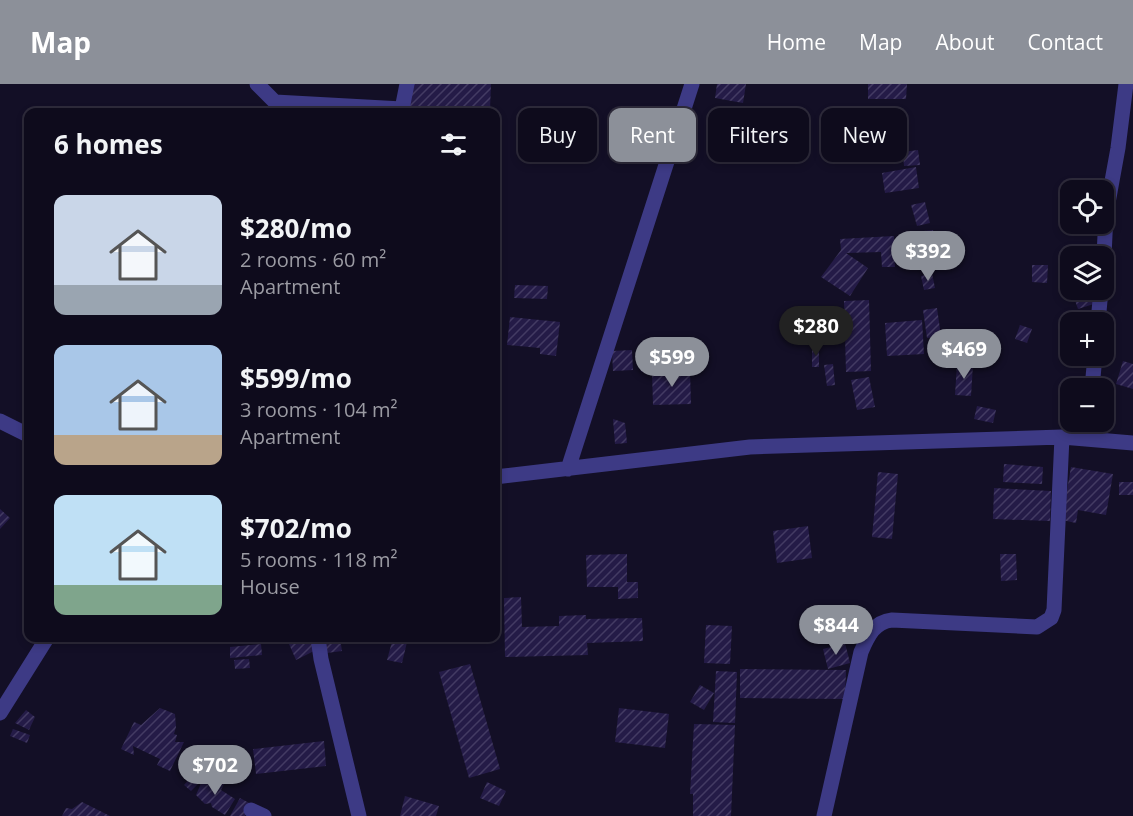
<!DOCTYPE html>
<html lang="en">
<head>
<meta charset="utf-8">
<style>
	:root { --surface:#0e0b1c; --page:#171425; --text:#f1f3f6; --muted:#9b9ba3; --line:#2e2b3b; --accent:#8c9099 }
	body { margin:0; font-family:"Open Sans",sans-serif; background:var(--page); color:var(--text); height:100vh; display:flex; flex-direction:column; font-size:22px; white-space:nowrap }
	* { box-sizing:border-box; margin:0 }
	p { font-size:20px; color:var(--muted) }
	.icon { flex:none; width:33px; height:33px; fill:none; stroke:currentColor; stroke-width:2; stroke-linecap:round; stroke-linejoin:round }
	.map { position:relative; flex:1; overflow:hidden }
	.sheet { position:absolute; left:24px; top:24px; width:476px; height:534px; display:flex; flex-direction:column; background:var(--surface); border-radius:12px; box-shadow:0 3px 9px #0003,0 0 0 2px var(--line) }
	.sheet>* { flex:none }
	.top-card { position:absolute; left:518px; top:24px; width:525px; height:54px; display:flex; gap:12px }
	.tools { position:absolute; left:1060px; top:96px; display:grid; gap:12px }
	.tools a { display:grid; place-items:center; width:54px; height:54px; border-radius:12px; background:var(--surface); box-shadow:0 3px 9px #0003,0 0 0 2px var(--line); font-size:30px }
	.price { position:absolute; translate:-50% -51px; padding:0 14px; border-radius:21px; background:var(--accent); color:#fff; font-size:20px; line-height:39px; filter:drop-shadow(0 2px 3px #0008) }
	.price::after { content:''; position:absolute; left:50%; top:36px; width:18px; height:14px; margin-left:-9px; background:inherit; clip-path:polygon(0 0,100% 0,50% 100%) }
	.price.selected { background:#222; color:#fff }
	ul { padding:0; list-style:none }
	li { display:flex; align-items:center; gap:18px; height:150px; padding:0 30px }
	li span { display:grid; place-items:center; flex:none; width:168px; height:120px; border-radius:12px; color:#555 }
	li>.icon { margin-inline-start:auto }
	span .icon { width:72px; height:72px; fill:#fffc; stroke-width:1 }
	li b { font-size:26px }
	h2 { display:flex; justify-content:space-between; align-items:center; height:72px; padding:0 30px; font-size:26px }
	.pill { padding:0 21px; border-radius:12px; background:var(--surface); box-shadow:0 3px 9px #0003,0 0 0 2px var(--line); font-size:21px; line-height:54px }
	.pill.selected { background:var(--accent); color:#fff }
	header { display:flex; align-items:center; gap:36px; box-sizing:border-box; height:84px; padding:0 30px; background:var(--accent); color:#fff }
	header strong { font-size:28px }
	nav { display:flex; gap:33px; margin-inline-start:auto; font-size:21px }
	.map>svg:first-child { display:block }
	.building { fill:url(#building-hatch) }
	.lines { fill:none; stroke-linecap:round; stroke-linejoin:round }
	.street { stroke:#3d3a85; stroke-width:15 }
</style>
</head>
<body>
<header>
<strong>Map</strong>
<nav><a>Home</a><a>Map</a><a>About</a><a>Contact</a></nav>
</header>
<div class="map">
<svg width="1133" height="732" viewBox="0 0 1133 732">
	<defs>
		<pattern id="building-hatch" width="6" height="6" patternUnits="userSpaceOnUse" patternTransform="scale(1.5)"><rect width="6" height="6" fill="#241b47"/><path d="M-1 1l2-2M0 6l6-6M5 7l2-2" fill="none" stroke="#433b63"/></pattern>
	</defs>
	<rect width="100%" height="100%" fill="#130f26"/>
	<path class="building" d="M405 0H491L490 26 404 22Z
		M717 0H746L743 19 715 14Z
		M868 0H907L906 15H868Z
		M918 66 920 81 904 82 903 68Z
		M916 83 919 104 885 109 882 89Z
		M925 118 930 139 917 142 911 121Z
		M933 146 938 182 910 186 906 149Z
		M894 152 895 183H882L881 168 846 169 868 184 850 212 821 193 841 166 840 155Z
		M1032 181H1048L1047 199 1032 198Z
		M932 189 935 204 924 206 921 192Z
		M515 201 548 202 547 215 514 214Z
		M1079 206H1095L1100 218 1078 225 1072 208Z
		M869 216 871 287 846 288 844 217Z
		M937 224 941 252 927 254 923 226Z
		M510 233 560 238 556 272 540 270V264L507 261Z
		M1066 234 1090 235V238H1071V261H1065Z
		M922 236 924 270 887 272 885 239Z
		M840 239 842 254 813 256 812 241Z
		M1020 241 1032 245 1027 259 1015 255Z
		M671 261 672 272 653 273 654 283 641 288 639 263Z
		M819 261V283H812V264Z
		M632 266 633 286 613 287 612 267Z
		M1123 277 1133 280V305L1116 300Z
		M833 280 835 301 827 302 824 281Z
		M957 280 973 281 971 312 955 311Z
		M690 287 691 320 653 321 652 288Z
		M869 293 875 323 857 326 851 296Z
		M977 322 996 326 993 339 974 335Z
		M613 335 625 339 627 359 615 360Z
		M1004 380 1043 383 1042 400 1003 398Z
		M1071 383 1113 390 1106 431 1078 426 1076 439 1062 436Z
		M878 388 898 390 892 455 872 453Z
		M1119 398H1133V411H1119Z
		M994 404 1051 407 1050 437 993 435Z
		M0 425 10 434 0 445Z
		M808 442 812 474 777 479 773 447Z
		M627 470V498H638V514L618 515V503H587L586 471Z
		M1000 470H1016L1017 496 1001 497Z
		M521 513 522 543 559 542V532L586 531V535L642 534 643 557 587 559 588 571 505 573 504 514Z
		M706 541 732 542 730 580 704 579Z
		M304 554H310L316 566 296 576 289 560Z
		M324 554H340L342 567 327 569Z
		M393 554H408L402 579 387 576Z
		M845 559 850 579 828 585 823 565Z
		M261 560 262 571 230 574V563Z
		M249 575 250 584 235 585 234 576Z
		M470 580 500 685 469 694 439 588Z
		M740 585 846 586 845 615 740 614Z
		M716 587 737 588 735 639 713 638Z
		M700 601 714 609 704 626 690 618Z
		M160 624 175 630 176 643 174 650 177 651 175 658H184L170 687 157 681 160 675 133 662 134 671 121 665 134 638 141 641Z
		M619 624 669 630 665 664 615 658Z
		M26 626 35 633 29 646 15 639Z
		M694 640 735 641 731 732H693V710H690Z
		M13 645 30 651 27 659 10 652Z
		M324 657 326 682 256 690 253 665Z
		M192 692 199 699 191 707 184 701Z
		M211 693 224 700 221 706 235 715 225 731 212 723 211 719 205 720 196 711 202 697 206 698Z
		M487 698 506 707 499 722 480 714Z
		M405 712 439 722 436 732H400Z
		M240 714 251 720 245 732H230Z
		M82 718 110 732H62L66 724 72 725Z"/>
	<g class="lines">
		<path class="street" d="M257 0 275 18 402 25 407 0
			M1104 172 1106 130 1118 64 1126 0
			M1098 238 1101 206
			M1092 304 1095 272
			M0 337 28 351
			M1088 355 1089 338
			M568 385 692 0
			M495 393 750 363 1062 353 1133 359
			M318 554 321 575 359 732
			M0 629 47 554
			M251 726 264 732
			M824 732 861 568C868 552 874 538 892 536L1037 543 1051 534 1054 526 1062 353"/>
	</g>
</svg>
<div class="tools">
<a><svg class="icon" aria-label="locate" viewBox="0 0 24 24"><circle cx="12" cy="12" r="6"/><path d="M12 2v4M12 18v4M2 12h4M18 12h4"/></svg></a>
<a><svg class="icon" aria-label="layers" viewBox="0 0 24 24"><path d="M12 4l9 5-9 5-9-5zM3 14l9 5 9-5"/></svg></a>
<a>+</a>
<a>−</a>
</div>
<b class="price" style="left:928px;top:198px">$392</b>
<b class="price selected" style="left:816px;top:273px">$280</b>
<b class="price" style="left:964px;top:296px">$469</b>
<b class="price" style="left:672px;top:304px">$599</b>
<b class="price" style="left:836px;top:572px">$844</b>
<b class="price" style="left:215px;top:712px">$702</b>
<div class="top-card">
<a class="pill">Buy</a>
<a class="pill selected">Rent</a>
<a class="pill">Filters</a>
<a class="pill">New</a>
</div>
<section class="sheet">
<h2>6 homes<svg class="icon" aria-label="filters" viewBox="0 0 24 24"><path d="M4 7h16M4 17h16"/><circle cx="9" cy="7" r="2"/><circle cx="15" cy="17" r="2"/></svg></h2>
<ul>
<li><span style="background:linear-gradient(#c9d6e8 75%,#9aa5b1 0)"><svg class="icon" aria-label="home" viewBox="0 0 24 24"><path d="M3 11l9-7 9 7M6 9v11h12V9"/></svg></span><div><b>$280/mo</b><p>2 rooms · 60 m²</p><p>Apartment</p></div></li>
<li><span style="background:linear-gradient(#a9c7e8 75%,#b9a48a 0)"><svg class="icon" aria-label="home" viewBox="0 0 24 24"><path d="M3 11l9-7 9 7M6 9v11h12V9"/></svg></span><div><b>$599/mo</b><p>3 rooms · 104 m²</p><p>Apartment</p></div></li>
<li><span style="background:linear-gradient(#bfe0f5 75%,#7fa58c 0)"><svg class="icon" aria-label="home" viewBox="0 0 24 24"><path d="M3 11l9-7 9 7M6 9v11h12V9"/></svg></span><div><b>$702/mo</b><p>5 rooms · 118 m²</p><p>House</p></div></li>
</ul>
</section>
</div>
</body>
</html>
